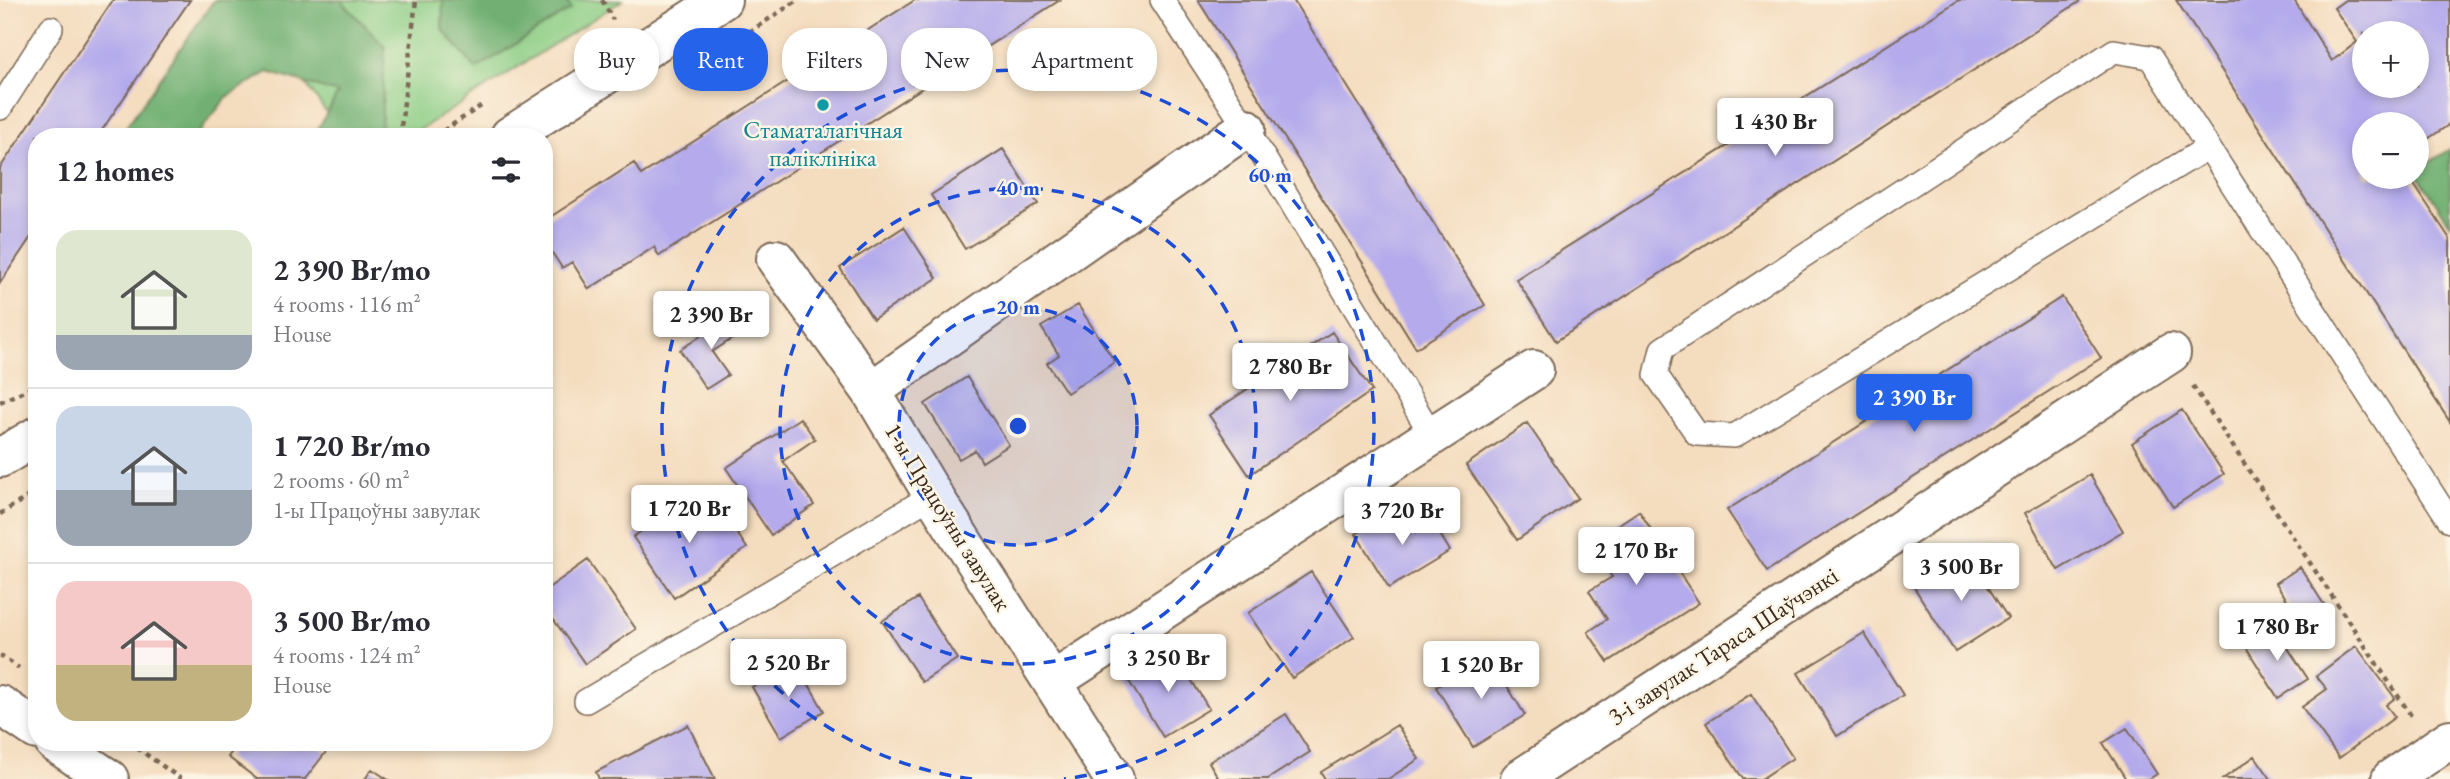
<!DOCTYPE html>
<html lang="en">
<head>
<meta charset="utf-8">
<style>
	:root { --surface:#fff; --page:#f2f2f3; --text:#2b2b33; --muted:#7c7c81; --line:#e1e1e2; --accent:#2563eb }
	body { margin:0; font-family:"EB Garamond",serif; background:var(--page); color:var(--text); height:100vh; display:flex; flex-direction:column; font-size:26px; white-space:nowrap }
	* { box-sizing:border-box; margin:0 }
	p { font-size:23px; color:var(--muted) }
	.icon { flex:none; width:38px; height:38px; fill:none; stroke:currentColor; stroke-width:2; stroke-linecap:round; stroke-linejoin:round }
	.map { position:relative; flex:1; overflow:hidden }
	.side { position:absolute; left:28px; top:128px; width:525px; height:623px; display:flex; flex-direction:column; background:var(--surface); border-radius:28px; box-shadow:0 4px 10px #0003 }
	.side>* { flex:none }
	.top-card { position:absolute; left:574px; top:28px; width:665px; height:63px; display:flex; gap:14px }
	.buttons { position:absolute; left:2352px; top:21px; display:grid; gap:14px }
	.buttons a { display:grid; place-items:center; width:77px; height:77px; border-radius:50%; background:var(--surface); box-shadow:0 4px 10px #0003; font-size:35px }
	.price { position:absolute; translate:-50% -60px; padding:0 16px; border-radius:7px; background:#fff; color:#222; font-size:23px; line-height:46px; filter:drop-shadow(0 2px 4px #0008) }
	.price::after { content:''; position:absolute; left:50%; top:42px; width:21px; height:16px; margin-left:-10px; background:inherit; clip-path:polygon(0 0,100% 0,50% 100%) }
	.price.on { background:var(--accent); color:#fff }
	ul { padding:0; list-style:none }
	li { display:flex; align-items:center; gap:21px; height:175px; padding:0 28px }
	li+li { border-top:2px solid var(--line) }
	li span { display:grid; place-items:center; flex:none; width:196px; height:140px; border-radius:21px; color:#555 }
	li>.icon { margin-inline-start:auto }
	span .icon { width:84px; height:84px; fill:#fffc; stroke-width:1 }
	li b { font-size:30px }
	h2 { display:flex; justify-content:space-between; align-items:center; height:84px; padding:0 28px; font-size:30px }
	.pill { padding:0 24px; border-radius:28px; background:var(--surface); box-shadow:0 4px 10px #0003; font-size:24px; line-height:63px }
	.pill.on { background:var(--accent); color:#fff }
	.map>svg:first-child { display:block }
	.green { fill:#8ccd85; stroke:#647c52; stroke-width:2 }
	.forest { fill:#71b072; stroke:#566d48; stroke-width:2 }
	.building { fill:#b4aaec; fill-rule:evenodd }
	.lines { fill:none; stroke-linecap:round; stroke-linejoin:round }
	.service-casing { stroke:#7c6856; stroke-width:26 }
	.minor-casing { stroke:#7c6856; stroke-width:42 }
	.tertiary-casing { stroke:#7c6856; stroke-width:42 }
	.path { stroke:#7c6856; stroke-width:4.5; stroke-dasharray:5 5; stroke-linecap:butt }
	.service { stroke:#fff; stroke-width:23 }
	.minor { stroke:#fff; stroke-width:38 }
	.tertiary { stroke:#fff; stroke-width:38 }
	.ring { fill:none; stroke:#1d4ed8; stroke-width:3.5; stroke-dasharray:12 9 }
	.culture-dot { fill:#0f9aa8; stroke:#fcf5e5; stroke-width:2.5 }
	.labels { text-anchor:middle; stroke-width:5; stroke-linejoin:round; paint-order:stroke }
	.culture-label { font-size:24px; fill:#0d838f; stroke:#fcf5e5 }
	.street-label { font-size:24px; fill:#3b2a1e; stroke:#fcf5e5 }
	.centre { fill:#1d4ed8; stroke:#fcf5e5; stroke-width:3.5 }
	.ring-label { font-size:21px; text-anchor:middle; font-weight:bold; fill:#1d4ed8; stroke:#fcf5e5; stroke-width:5; stroke-linejoin:round; paint-order:stroke }
</style>
</head>
<body>
<div class="map">
<svg width="2450" height="779" viewBox="0 0 2450 779">
	<rect width="100%" height="100%" fill="#fcf5e5"/>
	<filter id="ink" filterUnits="userSpaceOnUse"><feTurbulence type="fractalNoise" baseFrequency=".0143" numOctaves="2"/><feDisplacementMap in="SourceGraphic" scale="14" xChannelSelector="R" yChannelSelector="G"/><feConvolveMatrix kernelMatrix="1 2 1 2 8 2 1 2 1" color-interpolation-filters="sRGB"/></filter>
	<filter id="wash" filterUnits="userSpaceOnUse"><feTurbulence type="fractalNoise" baseFrequency=".00686" numOctaves="4" result="noise"/><feDisplacementMap in="SourceGraphic" scale="28" xChannelSelector="R" yChannelSelector="G"/><feGaussianBlur stdDeviation="1.57" result="paint"/><feColorMatrix in="noise" values="0 0 0 0 0 0 0 0 0 0 0 0 0 0 0 0 0 1.4 0 .05"/><feComposite in="paint" operator="in"/></filter>
	<g filter="url(#wash)">
		<rect width="100%" height="100%" fill="#f4dcbe"/>
		<path class="green" d="M224 0H623L410 136H343L272 36Z"/>
		<path class="forest" d="M214 0H341L385 47 381 131 378 136H314L338 93 268 72 227 97 196 136H120Z
			M443 0H566L571 9 476 69 442 29Z
			M2450 149V224L2417 174V170Z"/>
		<g id="blocks">
			<path class="building" d="M113 0H190L98 136H37V228L0 283V168Z
				M915 0H1060L659 256 654 247 589 289 572 262 562 268 544 240V221L634 163 641 175Z
				M1198 0H1293L1485 305 1416 348Z
				M1959 0H2082L1556 341 1516 279Z
				M2176 0H2294L2332 61 2357 42 2334 8 2345 0H2450V124L2423 142 2417 132V124L2410 122 2408 124H2364V177H2409L2450 239V422ZM2364 33H2417V86H2364Z
				M1003 149 1038 204 965 249 931 195Z
				M904 227 937 278 873 319 840 268Z
				M2062 297 2101 358 1767 571 1727 510Z
				M1078 305 1115 362 1067 393 1047 363 1059 355 1041 327Z
				M733 314 744 331 712 352 728 375 706 389 680 350Z
				M1332 332 1372 391 1249 475 1209 415Z
				M967 377 1009 445 982 462 975 450 959 459 925 404Z
				M2182 410 2224 474 2173 507 2132 443Z
				M800 418 815 439 783 461 814 505 771 535 726 468Z
				M1527 423 1578 498 1517 540 1466 465Z
				M2090 475 2123 531 2058 570 2025 513Z
				M686 500 697 515 716 502 747 548 674 598 633 537Z
				M1396 510 1408 529 1429 516 1450 551 1389 588 1356 534Z
				M1639 511 1699 603 1608 662 1588 632 1607 619 1589 591 1612 577 1590 543Z
				M1966 553 2008 618 1955 652 1914 587Z
				M588 560 636 629 585 664 544 606V591Z
				M2300 567 2330 614 2306 629 2276 583Z
				M1311 572 1354 637 1292 678 1248 613Z
				M918 598 957 659 922 682 882 621Z
				M2275 628 2308 679 2278 698 2246 647Z
				M1864 633 1903 695 1837 736 1798 673Z
				M2356 646 2395 698 2386 705 2395 717 2339 758 2302 707 2327 689 2316 676Z
				M1173 650 1209 709 1163 737 1127 678Z
				M1488 655 1525 715 1473 747 1436 687Z
				M795 660 824 711 781 737 752 687Z
				M1751 694 1793 758 1761 779H1743L1706 723Z
				M1286 714 1310 752 1268 779H1219L1209 762Z
				M688 725 715 779H599L596 772Z
				M1397 725 1419 759 1388 779H1325L1321 772Z
				M2127 728 2157 774 2149 779H2126L2103 743Z
				M239 742H313L326 752 305 779H257L228 757Z
				M2255 756 2271 779H2223Z
				M372 769 387 779H365Z"/>
		</g>
	</g>
	<g filter="url(#ink)">
		<use href="#blocks" fill-opacity="0" stroke="#7c6856" stroke-width="2"/>
		<g class="lines">
			<g class="service-casing">
				<path id="service" d="M1162 0 1246 128 1433 437
					M0 108 51 28
					M2207 148 1734 436 1697 434 1656 375 1662 349 2114 51 2150 57 2450 521
					M586 701 933 495"/>
			</g>
			<g class="minor-casing">
				<path id="minor" d="M776 259 871 391 933 495 1114 779
					M871 391 1246 128
					M1052 682 1534 370
					M1520 779 2171 353
					M2391 779 2450 739"/>
			</g>
			<g class="tertiary-casing">
				<path id="tertiary" d="M510 136 722 0
					M0 458 37 436
					M0 705 37 730
					M54 742 109 779"/>
			</g>
			<path class="path" d="M602 0 613 20
				M749 32 798 0
				M400 136 416 0
				M435 136 481 106
				M2193 386 2412 717
				M0 402 37 385
				M0 514 37 491
				M0 655 19 668
				M137 748 181 779"/>
			<use href="#service" class="service"/>
			<use href="#minor" class="minor"/>
			<use href="#tertiary" class="tertiary"/>
		</g>
	</g>
	<circle cx="1018" cy="426" r="119" fill="#1d4ed8" fill-opacity=".12"/>
	<g class="ring">
		<circle cx="1018" cy="426" r="119"/>
		<circle cx="1018" cy="426" r="238"/>
		<path d="M972 779A356 356 0 1 1 1064 779"/>
	</g>
	<circle class="culture-dot" cx="823" cy="105" r="7"/>
	<g class="labels">
		<g class="culture-label">
			<text x="823" y="138">Стаматалагічная<tspan x="823" dy="28">паліклініка</tspan></text>
		</g>
		<g class="street-label">
			<text transform="translate(948 517) rotate(58)" y="8">1-ы Працоўны завулак</text>
			<text transform="translate(1723 646) rotate(-33)" y="8">3-і завулак Тараса Шаўчэнкі</text>
		</g>
	</g>
	<circle cx="1018" cy="426" r="10" class="centre"/>
	<g class="ring-label">
		<text x="1270" y="182">60 m</text>
		<text x="1018" y="195">40 m</text>
		<text x="1018" y="314">20 m</text>
	</g>
</svg>
<div class="buttons">
<a>+</a>
<a>−</a>
</div>
<b class="price" style="left:1775px;top:158px">1 430 Br</b>
<b class="price" style="left:711px;top:351px">2 390 Br</b>
<b class="price" style="left:1290px;top:403px">2 780 Br</b>
<b class="price on" style="left:1914px;top:434px">2 390 Br</b>
<b class="price" style="left:689px;top:545px">1 720 Br</b>
<b class="price" style="left:1402px;top:547px">3 720 Br</b>
<b class="price" style="left:1636px;top:587px">2 170 Br</b>
<b class="price" style="left:1961px;top:603px">3 500 Br</b>
<b class="price" style="left:2277px;top:663px">1 780 Br</b>
<b class="price" style="left:1168px;top:694px">3 250 Br</b>
<b class="price" style="left:788px;top:699px">2 520 Br</b>
<b class="price" style="left:1481px;top:701px">1 520 Br</b>
<div class="top-card">
<a class="pill">Buy</a>
<a class="pill on">Rent</a>
<a class="pill">Filters</a>
<a class="pill">New</a>
<a class="pill">Apartment</a>
</div>
<section class="side">
<h2>12 homes<svg class="icon" aria-label="filters" viewBox="0 0 24 24"><path d="M4 7h16M4 17h16"/><circle cx="9" cy="7" r="2"/><circle cx="15" cy="17" r="2"/></svg></h2>
<ul>
<li><span style="background:linear-gradient(#dfe7d0 75%,#9aa5b1 0)"><svg class="icon" aria-label="home" viewBox="0 0 24 24"><path d="M3 11l9-7 9 7M6 9v11h12V9"/></svg></span><div><b>2 390 Br/mo</b><p>4 rooms · 116 m²</p><p>House</p></div></li>
<li><span style="background:linear-gradient(#c9d6e8 60%,#9aa5b1 0)"><svg class="icon" aria-label="home" viewBox="0 0 24 24"><path d="M3 11l9-7 9 7M6 9v11h12V9"/></svg></span><div><b>1 720 Br/mo</b><p>2 rooms · 60 m²</p><p>1-ы Працоўны завулак</p></div></li>
<li><span style="background:linear-gradient(#f6c9c9 60%,#c2b280 0)"><svg class="icon" aria-label="home" viewBox="0 0 24 24"><path d="M3 11l9-7 9 7M6 9v11h12V9"/></svg></span><div><b>3 500 Br/mo</b><p>4 rooms · 124 m²</p><p>House</p></div></li>
</ul>
</section>
</div>
</body>
</html>
